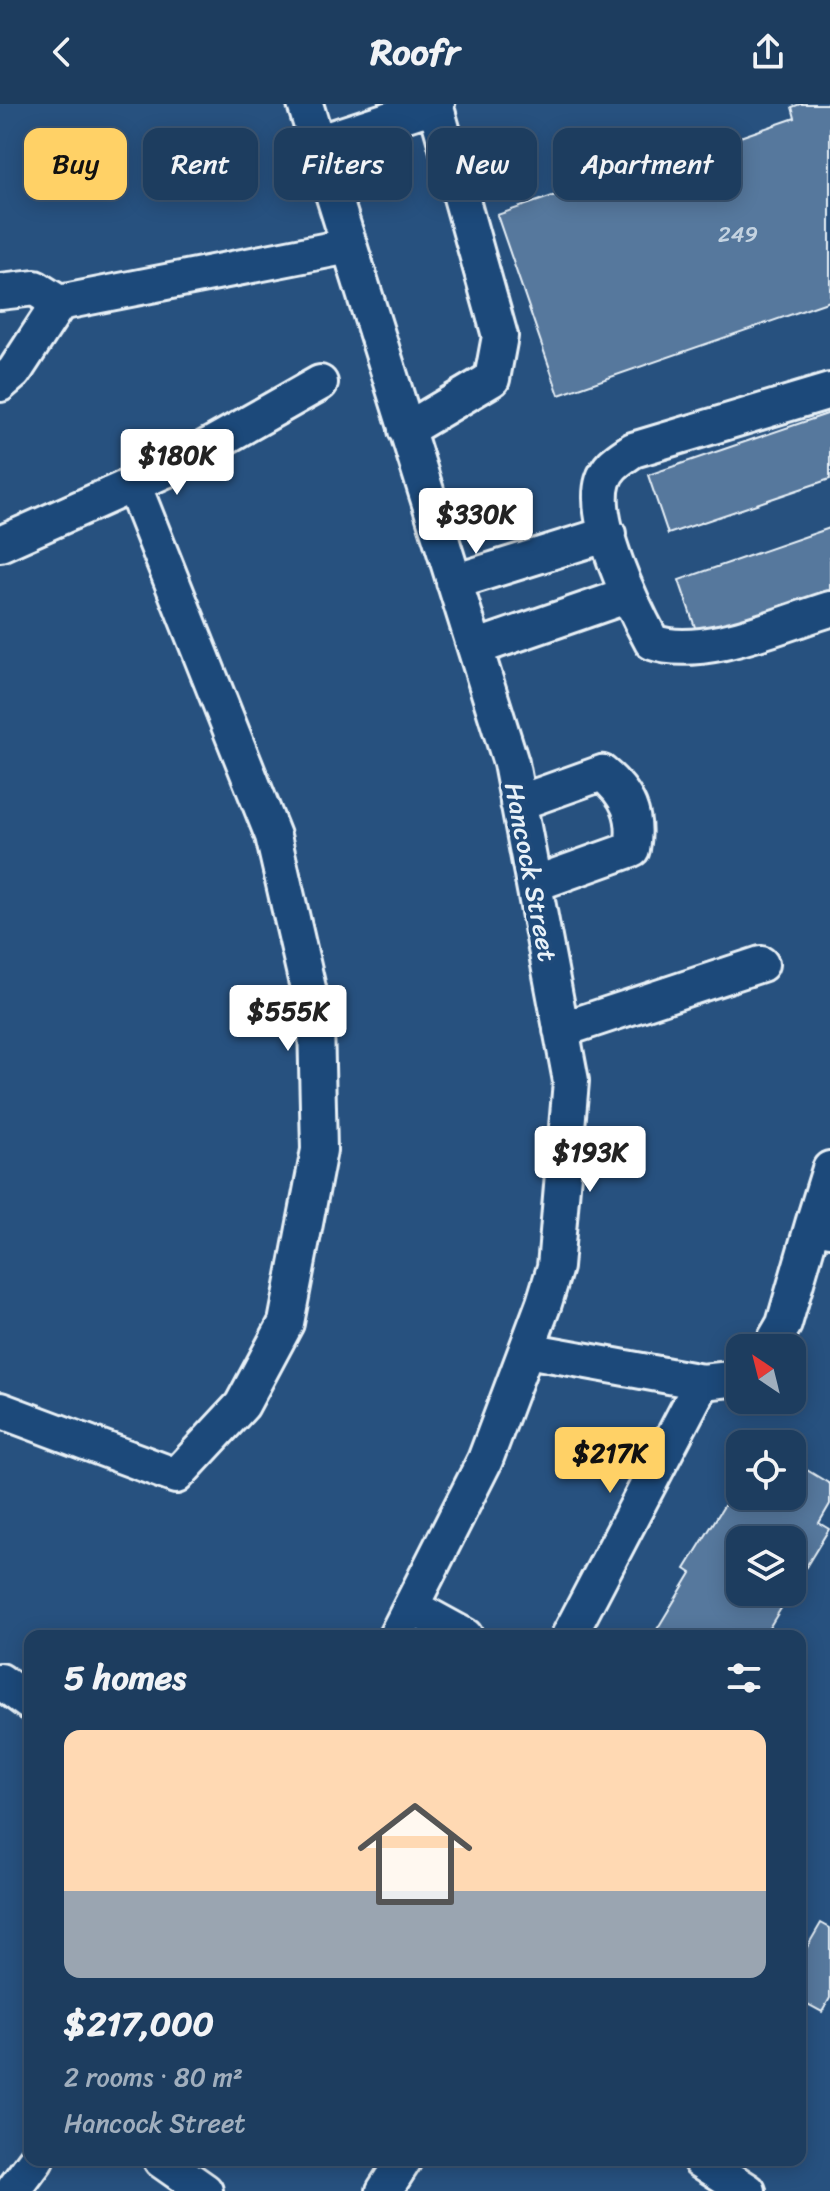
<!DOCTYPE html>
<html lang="en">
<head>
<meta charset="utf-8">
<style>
	:root { --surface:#1d3d5f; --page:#2a4868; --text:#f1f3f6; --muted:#a0aebd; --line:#3b5674; --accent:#ffd166 }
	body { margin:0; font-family:Sriracha,sans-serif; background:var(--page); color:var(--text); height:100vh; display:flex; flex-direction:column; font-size:30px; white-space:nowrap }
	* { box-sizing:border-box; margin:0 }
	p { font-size:26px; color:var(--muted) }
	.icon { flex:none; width:44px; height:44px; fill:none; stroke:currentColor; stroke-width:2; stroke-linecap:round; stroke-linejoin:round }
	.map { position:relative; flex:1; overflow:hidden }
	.drawer { position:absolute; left:24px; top:1526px; width:782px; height:536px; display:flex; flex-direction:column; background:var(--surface); border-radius:16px; box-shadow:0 4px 20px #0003,0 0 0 2px var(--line) }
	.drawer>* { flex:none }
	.top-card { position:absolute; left:24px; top:24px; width:782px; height:72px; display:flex; gap:16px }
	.needle { width:52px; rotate:325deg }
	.tools { position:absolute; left:726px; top:1230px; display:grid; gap:16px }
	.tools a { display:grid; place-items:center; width:80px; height:80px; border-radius:16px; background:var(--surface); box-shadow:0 4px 20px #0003,0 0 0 2px var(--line); font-size:40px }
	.price { position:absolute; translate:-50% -68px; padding:0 18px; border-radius:8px; background:#fff; color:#222; font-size:26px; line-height:52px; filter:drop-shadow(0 2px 4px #0008) }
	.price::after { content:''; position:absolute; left:50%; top:48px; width:24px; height:18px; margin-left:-12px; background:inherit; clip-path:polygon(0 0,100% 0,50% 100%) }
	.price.selected { background:var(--accent); color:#111 }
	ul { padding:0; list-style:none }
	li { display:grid; align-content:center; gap:16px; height:424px; padding:0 40px }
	li span { display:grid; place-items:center; height:248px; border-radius:16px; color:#555 }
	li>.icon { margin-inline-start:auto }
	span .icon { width:144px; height:144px; fill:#fffc; stroke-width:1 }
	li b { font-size:34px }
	h2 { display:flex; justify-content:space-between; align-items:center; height:96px; padding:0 40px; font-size:34px }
	.pill { padding:0 28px; border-radius:16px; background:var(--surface); box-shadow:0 4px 20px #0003,0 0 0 2px var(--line); font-size:28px; line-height:72px }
	.pill.selected { background:var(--accent); color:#111 }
	header { display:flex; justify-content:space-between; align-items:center; height:104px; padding:0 40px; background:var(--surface); font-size:36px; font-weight:700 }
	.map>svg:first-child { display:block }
	.building { fill:#57789d; stroke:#e8f1f8; stroke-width:2 }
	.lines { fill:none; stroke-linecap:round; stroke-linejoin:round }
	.minor-casing { stroke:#e8f1f8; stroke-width:40 }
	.minor { stroke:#1f4a7a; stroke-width:34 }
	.labels { text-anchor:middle; stroke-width:8; stroke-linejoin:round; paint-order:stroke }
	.number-label { font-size:22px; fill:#c4d3e1 }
	.street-label { font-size:26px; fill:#e8f1f8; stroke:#1f4a7a }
</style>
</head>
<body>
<header><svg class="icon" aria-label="back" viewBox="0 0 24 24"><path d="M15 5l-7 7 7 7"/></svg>Roofr<svg class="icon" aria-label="share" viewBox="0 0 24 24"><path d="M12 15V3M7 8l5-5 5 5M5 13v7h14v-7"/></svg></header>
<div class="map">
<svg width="830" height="2087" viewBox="0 0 830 2087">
	<rect width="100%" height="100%" fill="#27517f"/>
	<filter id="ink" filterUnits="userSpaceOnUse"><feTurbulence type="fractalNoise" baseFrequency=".0125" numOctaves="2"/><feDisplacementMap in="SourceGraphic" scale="16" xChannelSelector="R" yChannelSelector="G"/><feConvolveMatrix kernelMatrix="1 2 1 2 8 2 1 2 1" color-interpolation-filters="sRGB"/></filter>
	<g filter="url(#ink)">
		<path class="building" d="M800 0H830V197L559 291 497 111 579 83 575 71 612 58 618 75 795 14 792 3Z
			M830 309V375L668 430 648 371Z
			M830 424V490L699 535 679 476Z
			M792 1357 830 1380V1400L819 1419 829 1425 792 1486V1436H740V1488H791L769 1524 775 1528 772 1532H653L691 1469 685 1465 740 1376V1392H792Z
			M821 1819 830 1824V1894L822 1908 800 1896V1855Z"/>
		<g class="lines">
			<g class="minor-casing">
				<path id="minor" d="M305 0 511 659 571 977 555 1163 544 1199 485 1356 396 1532
					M317 39 437 0
					M0 188 35 184 59 199 349 142
					M0 280 14 268 59 199
					M830 287 633 346C620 355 608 361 603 377 591 417 633 503 652 538 701 556 781 520 830 505
					M406 326 492 275 500 232 435 0
					M0 440 170 364 320 279
					M454 478 608 430
					M475 544 626 492
					M518 699 602 669C628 690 638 712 632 745L534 780
					M561 926 761 860
					M813 1120 830 1065
					M770 1244 784 1220 813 1120 830 1125
					M527 1246 702 1278 740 1274
					M0 1306 176 1372 242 1301 286 1219 319 1046 316 919 273 732 133 380
					M412 1503 465 1532
					M569 1532 702 1278
					M0 1577 30 1599
					M161 2056 205 2087
					M700 2056 748 2087
					M13 2087 36 2056
					M384 2087 404 2056"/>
			</g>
			<use href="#minor" class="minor"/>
		</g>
	</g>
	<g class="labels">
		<g class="number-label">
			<text x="738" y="138">249</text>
		</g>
		<g class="street-label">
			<text transform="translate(531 768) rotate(79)" y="9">Hancock Street</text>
		</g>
	</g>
</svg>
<div class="tools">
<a><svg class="needle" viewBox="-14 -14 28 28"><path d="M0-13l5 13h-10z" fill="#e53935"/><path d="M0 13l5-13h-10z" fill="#a0aebd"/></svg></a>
<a><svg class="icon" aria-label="locate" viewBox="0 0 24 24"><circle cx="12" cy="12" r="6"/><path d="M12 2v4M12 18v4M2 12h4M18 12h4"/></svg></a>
<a><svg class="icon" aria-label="layers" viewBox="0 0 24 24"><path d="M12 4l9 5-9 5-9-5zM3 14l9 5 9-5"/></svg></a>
</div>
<b class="price" style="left:177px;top:393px">$180K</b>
<b class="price" style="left:476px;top:452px">$330K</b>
<b class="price" style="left:288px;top:949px">$555K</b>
<b class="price" style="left:590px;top:1090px">$193K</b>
<b class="price selected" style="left:610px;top:1391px">$217K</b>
<div class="top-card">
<a class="pill selected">Buy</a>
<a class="pill">Rent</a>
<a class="pill">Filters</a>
<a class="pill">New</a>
<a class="pill">Apartment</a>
</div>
<section class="drawer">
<h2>5 homes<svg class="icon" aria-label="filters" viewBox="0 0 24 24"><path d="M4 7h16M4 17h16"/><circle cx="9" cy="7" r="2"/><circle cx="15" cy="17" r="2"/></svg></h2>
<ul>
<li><span style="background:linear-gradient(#ffd9b3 65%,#9aa5b1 0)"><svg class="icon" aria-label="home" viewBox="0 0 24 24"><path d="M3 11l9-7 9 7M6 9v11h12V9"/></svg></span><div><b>$217,000</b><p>2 rooms · 80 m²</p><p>Hancock Street</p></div></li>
</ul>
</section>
</div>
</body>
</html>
